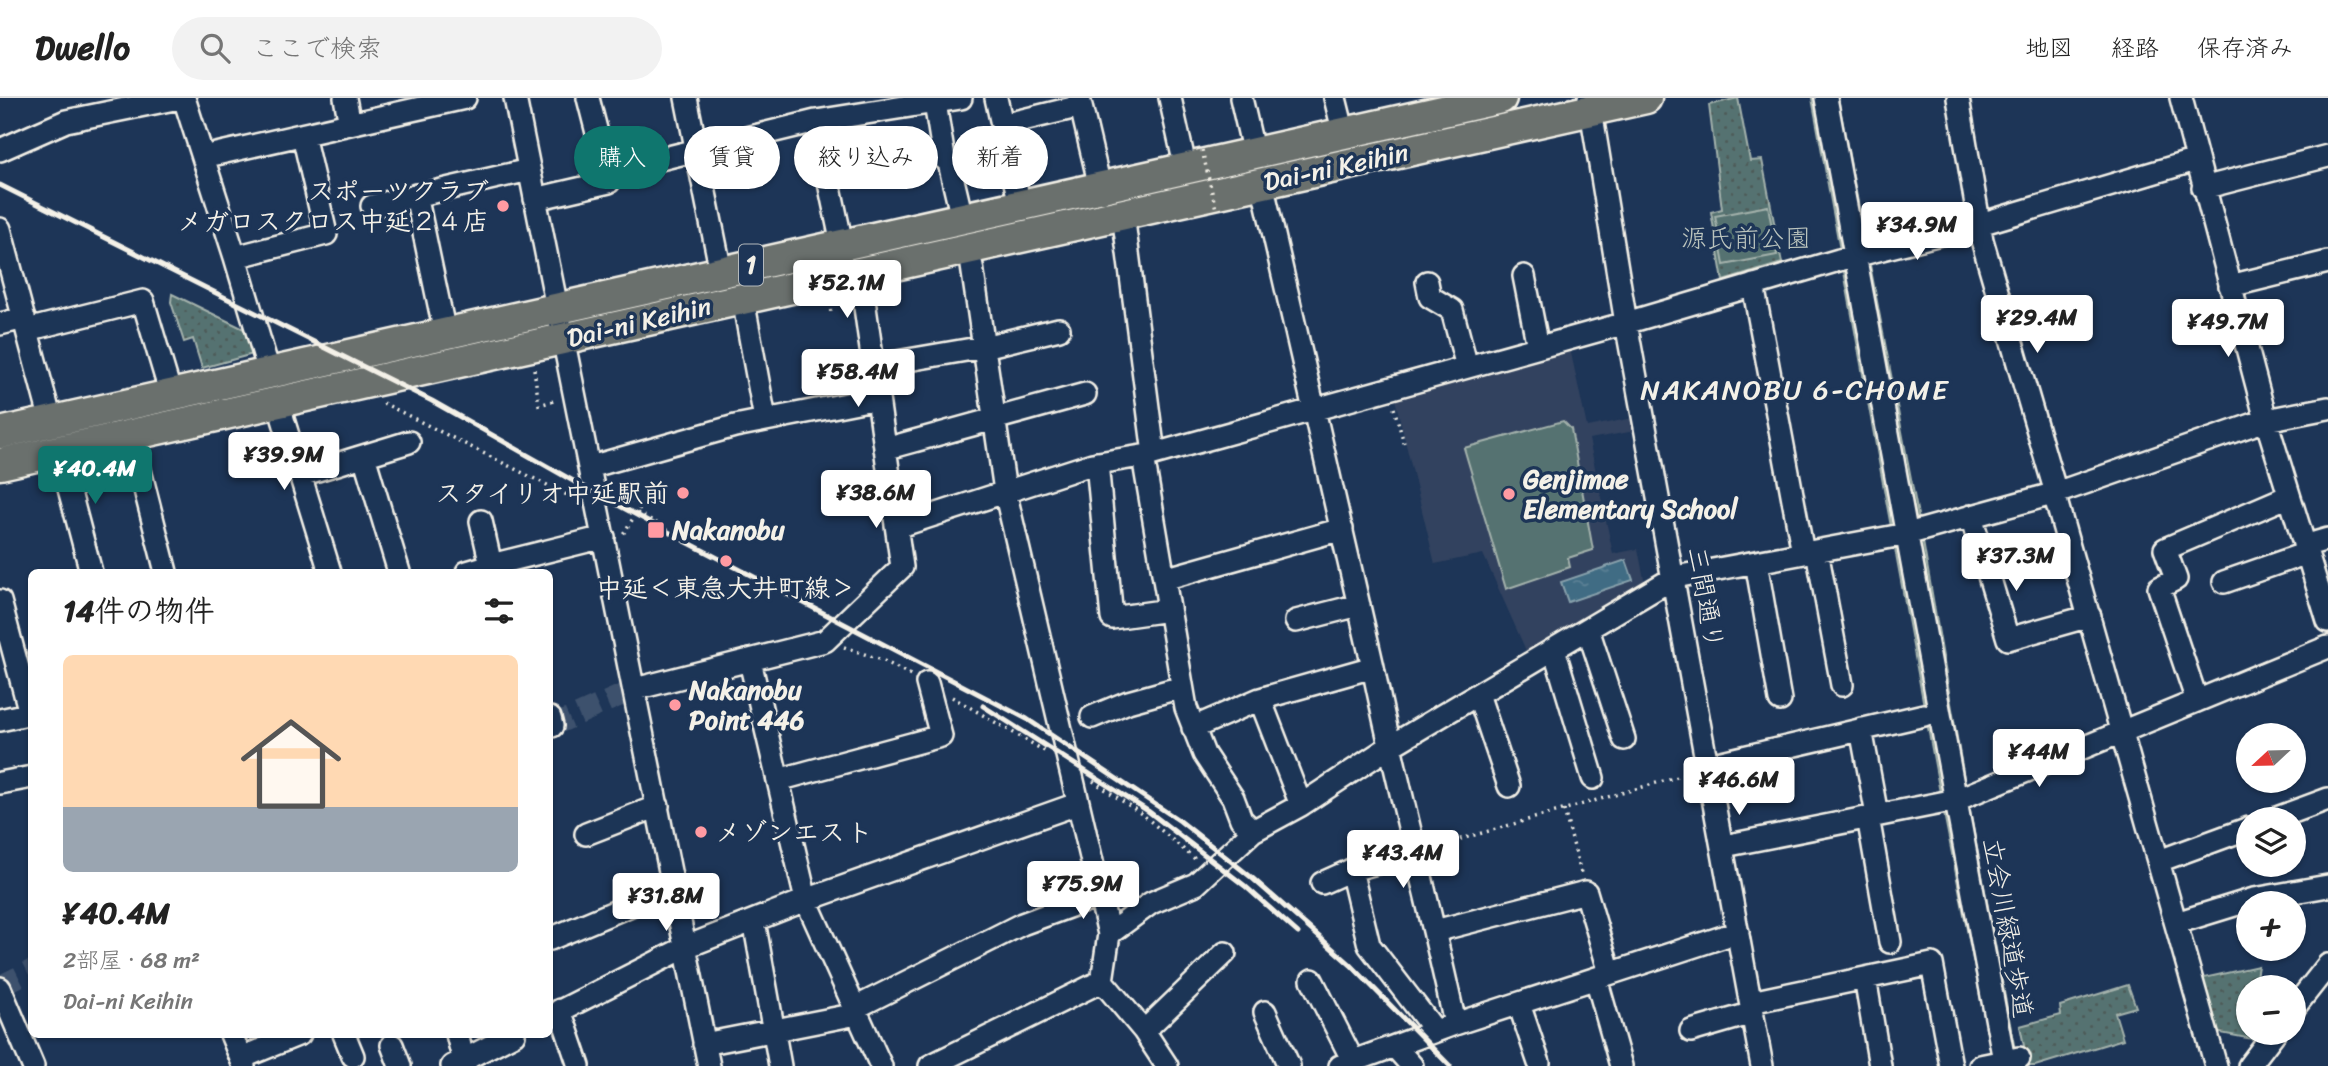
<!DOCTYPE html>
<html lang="ja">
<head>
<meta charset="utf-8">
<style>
	:root { --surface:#fff; --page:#f2f2f2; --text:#222; --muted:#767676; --line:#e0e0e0; --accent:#0f766e }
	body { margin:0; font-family:Sriracha,"Klee One",sans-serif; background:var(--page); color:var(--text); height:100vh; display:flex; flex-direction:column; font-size:26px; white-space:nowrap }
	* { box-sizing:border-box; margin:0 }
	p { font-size:23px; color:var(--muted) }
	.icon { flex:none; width:38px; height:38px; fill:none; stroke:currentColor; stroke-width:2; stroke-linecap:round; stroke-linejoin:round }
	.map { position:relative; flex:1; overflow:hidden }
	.sheet { position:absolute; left:28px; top:471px; width:525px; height:469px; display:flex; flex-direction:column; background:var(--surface); border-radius:10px; box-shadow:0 2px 5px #0004 }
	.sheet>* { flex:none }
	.top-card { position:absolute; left:574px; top:28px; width:665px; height:63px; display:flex; gap:14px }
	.needle { width:46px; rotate:248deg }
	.tools { position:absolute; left:2236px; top:625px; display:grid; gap:14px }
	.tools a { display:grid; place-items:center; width:70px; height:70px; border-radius:50%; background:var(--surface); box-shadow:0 2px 5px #0004; font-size:35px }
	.price { position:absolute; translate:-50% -60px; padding:0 16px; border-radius:7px; background:#fff; color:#222; font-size:23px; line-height:46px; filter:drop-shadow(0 2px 4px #0008) }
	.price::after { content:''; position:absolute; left:50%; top:42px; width:21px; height:16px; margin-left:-10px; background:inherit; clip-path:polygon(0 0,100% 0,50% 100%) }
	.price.selected { background:var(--accent); color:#fff }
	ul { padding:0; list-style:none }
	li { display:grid; align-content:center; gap:14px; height:371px; padding:0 35px }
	li span { display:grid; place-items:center; height:217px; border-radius:10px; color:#555 }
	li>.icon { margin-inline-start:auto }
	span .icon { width:126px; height:126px; fill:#fffc; stroke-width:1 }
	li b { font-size:30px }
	h2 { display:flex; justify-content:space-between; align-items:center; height:84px; padding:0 35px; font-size:30px }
	.chip { padding:0 24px; border-radius:32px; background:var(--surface); box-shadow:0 2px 5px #0004; font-size:24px; line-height:63px }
	.chip.selected { background:var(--accent); color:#fff }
	header { display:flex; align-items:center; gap:42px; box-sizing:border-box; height:98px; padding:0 35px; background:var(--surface); border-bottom:2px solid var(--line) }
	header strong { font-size:33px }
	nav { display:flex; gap:38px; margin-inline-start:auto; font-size:24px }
	.search { width:490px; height:63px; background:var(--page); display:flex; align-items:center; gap:18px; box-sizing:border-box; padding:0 24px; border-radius:38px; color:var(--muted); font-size:26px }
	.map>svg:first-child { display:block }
	.built { fill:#32425f }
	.park { fill:url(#park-dots); stroke:#a4b2ac; stroke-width:2 }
	.garden { fill:#557271; stroke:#a4b2ac; stroke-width:2 }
	.water { fill:url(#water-ripples); stroke:#88a1ac; stroke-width:2 }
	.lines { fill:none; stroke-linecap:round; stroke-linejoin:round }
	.minor-tunnel { stroke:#3d516d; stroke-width:21; stroke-dasharray:21 10; stroke-linecap:butt }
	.minor-casing { stroke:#f4f1e8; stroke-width:26 }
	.highway-casing { stroke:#f4f1e8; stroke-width:35 }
	.path { stroke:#f4f1e8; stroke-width:3.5; stroke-dasharray:2 5; stroke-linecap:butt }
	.minor { stroke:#1d3557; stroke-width:21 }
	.highway { stroke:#6a706d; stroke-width:30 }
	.rail { stroke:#f4f1e8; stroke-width:5 }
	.path-bridge { stroke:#f4f1e8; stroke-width:3.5; stroke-dasharray:2 5; stroke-linecap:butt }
	.poi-dot { fill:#ff9aa2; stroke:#1d3557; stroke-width:2.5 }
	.labels { text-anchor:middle; stroke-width:7; stroke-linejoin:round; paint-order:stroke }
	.shield { fill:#1d3557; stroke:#b4b9bc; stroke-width:2 }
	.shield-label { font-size:24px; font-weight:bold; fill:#f4f1e8 }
	.street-label { font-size:26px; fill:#f4f1e8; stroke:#1d3557 }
	.poi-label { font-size:26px; font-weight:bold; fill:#f4f1e8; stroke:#1d3557; text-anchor:start }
	.park-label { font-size:26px; fill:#bcc5be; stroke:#1d3557 }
	.neighbourhood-label { font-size:28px; letter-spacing:2px; fill:#f4f1e8; stroke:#1d3557 }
</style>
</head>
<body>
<header>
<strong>Dwello</strong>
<div class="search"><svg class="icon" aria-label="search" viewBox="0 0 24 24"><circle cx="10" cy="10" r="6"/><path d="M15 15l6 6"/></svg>ここで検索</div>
<nav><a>地図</a><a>経路</a><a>保存済み</a></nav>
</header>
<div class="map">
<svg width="2328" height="968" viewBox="0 0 2328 968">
	<defs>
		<pattern id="park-dots" width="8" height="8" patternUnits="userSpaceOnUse" patternTransform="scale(1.75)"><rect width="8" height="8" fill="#557271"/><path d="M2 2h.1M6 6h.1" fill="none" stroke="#4e5b59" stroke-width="1.8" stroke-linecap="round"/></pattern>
		<pattern id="water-ripples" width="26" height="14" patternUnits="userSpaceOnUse" patternTransform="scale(1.75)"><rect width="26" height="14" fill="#406c84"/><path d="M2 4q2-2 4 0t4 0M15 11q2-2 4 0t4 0" fill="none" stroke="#5c8195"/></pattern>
	</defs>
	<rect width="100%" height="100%" fill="#1d3557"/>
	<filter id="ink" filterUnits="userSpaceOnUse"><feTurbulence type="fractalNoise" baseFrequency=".0143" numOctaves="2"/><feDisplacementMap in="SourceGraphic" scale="14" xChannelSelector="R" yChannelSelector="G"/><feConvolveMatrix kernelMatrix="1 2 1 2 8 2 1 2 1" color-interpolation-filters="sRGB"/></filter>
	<g filter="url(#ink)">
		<path class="built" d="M1569 246 1587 329 1638 319 1641 332 1589 341 1613 456 1638 451 1645 486 1528 557 1483 456 1435 466 1395 301Z"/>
		<path class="park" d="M1738 0 1750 63 1762 62 1782 165 1723 183 1711 114 1722 111 1709 7Z
			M1812 0H1838L1922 438 1968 703 2018 968H1994L1941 700Z
			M172 196 246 232 253 256 202 270 193 241 184 244 171 204Z
			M2258 868 2254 889H2249V934L2258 935 2252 941 2210 933 2195 882Z
			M2128 887 2136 909 2115 915 2123 941 2035 968H2028L2020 928 2061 917 2060 908Z"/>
		<path class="garden" d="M1768 108 1777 157 1724 167 1715 118Z
			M1563 323 1571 331 1593 452 1568 460 1570 469 1506 491 1464 350Z"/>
		<path class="water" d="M1626 462 1633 482 1568 504 1561 484Z"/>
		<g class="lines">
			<path class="minor-tunnel" d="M550 629 635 591
				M0 888 32 872"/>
			<g class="minor-casing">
				<path id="minor" d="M184 0 235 159 265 260 271 274
					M345 0 350 26
					M515 0 709 968
					M588 0 607 74 816 23 961 0
					M686 0 721 174
					M996 0 1020 107
					M1079 0 1097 76
					M1170 0 1182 54
					M1241 0 1254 56
					M1335 0 1340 20
					M1589 0 1626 225 1762 968
					M1826 0 2005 968
					M1958 0 1982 142 2056 395 2057 406 2216 968
					M2181 0 2266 322 2328 523
					M935 5 944 60 949 65 962 120
					M816 23 839 132
					M1002 27 1081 8
					M0 52 66 23 179 0
					M203 59 465 0
					M1262 85 1373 569C1397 689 1430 807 1455 926
					M2203 90 2328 58
					M416 97 442 221
					M535 101 609 84 607 74
					M372 108 529 72
					M1123 116 1154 356
					M0 131 51 323
					M235 159 326 136 303 37
					M972 168 1005 393 1109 836
					M1524 178 1538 249
					M1427 184 1430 199 1452 212 1467 269
					M1753 187 1803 455
					M2230 188 2328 164
					M743 201 765 321
					M0 226 24 220
					M27 232 143 203 171 297
					M873 268 984 249 1059 231
					M280 304 283 321 330 474
					M131 337 166 474
					M885 351 1085 296
					M59 353 91 474
					M364 358 399 474
					M1143 358 1186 610 1204 656 1233 700 1241 721 1253 733
					M1097 365 1112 520 1169 512
					M590 369 735 328 878 300
					M301 377 409 344
					M1971 418 2008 541 2090 518
					M897 429 1092 366 1154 356 1190 346 1626 225 1839 162 1980 126 2196 62
					M2304 448 2328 441
					M1817 453 1842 587
					M1756 464 1780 602
					M491 467 604 439
					M467 474 491 467 481 423
					M1164 481 1342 431
					M2224 484 2307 455
					M0 503 30 615
					M1296 523 1359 507
					M1588 531 1624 641
					M1554 551 1593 680
					M750 563 806 802 881 968
					M635 591 825 543 902 469 860 174
					M1478 596 1509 688
					M1260 601 1301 707
					M2197 603 2159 490 2176 481 2165 451 2289 398
					M1092 619 1128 604 1182 589
					M550 620 552 628
					M0 622 32 615
					M1193 630 1260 601 1373 569
					M1861 631 1877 717
					M1709 667 1924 617
					M778 682 941 638 927 585
					M0 685 32 679
					M1868 719 1890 844
					M2274 721 2328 701
					M586 736 658 708
					M1724 748 1956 702 2328 549
					M2159 763 2249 730
					M1351 772 1369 847 1435 933
					M1322 785 1351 772 1414 755
					M754 823 780 968
					M2176 825 2254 801 2328 788
					M1435 833 1586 794 1610 875
					M550 841 674 789
					M1596 880 1621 968
					M1865 880 1880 968
					M1312 882 1353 963
					M1102 883 1144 933 1167 968
					M0 890 33 968
					M1751 904 1932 866 1951 968
					M1519 906 1539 965
					M855 910 1022 826 1098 798
					M2294 910 2328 867
					M560 912 579 968
					M1265 914 1289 968
					M550 918 686 849 806 802 1077 706
					M1144 933 1225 855
					M1691 933 1753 915
					M231 936 244 968
					M344 936 353 958
					M457 936 465 968
					M704 946 857 916
					M392 947 400 968
					M1395 949 1412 968
					M241 960 300 936
					M452 968 514 936
					M930 968 1102 883 1109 836 1151 805 1196 786 1253 733 1301 707 1389 649 1675 479 1907 436 2056 395 2266 322 2328 310
					M1340 968 1455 926 1738 834
					M1980 968 2019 960
					M2249 968 2275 934"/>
			</g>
			<g class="highway-casing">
				<path id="highway" d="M0 335 1501 0
					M0 366 1646 0"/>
			</g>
			<path class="path" d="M830 205 831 217
				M534 271 539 307 558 302
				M383 305 577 402
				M1394 310 1404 345
				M612 393 641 408 623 436
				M637 415 657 425
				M844 549 882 562 911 577
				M952 599 1048 655
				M1093 683 1143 717 1195 761
				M1564 712 1581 775
				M1433 749 1688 676"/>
			<use href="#minor" class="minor"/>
			<use href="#highway" class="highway"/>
			<path class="rail" d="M0 87 432 303 575 384 687 444 1027 621 1180 723 1251 779 1351 867 1450 968
				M983 608 1148 713 1245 788 1298 835"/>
			<path class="path-bridge" d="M1202 52 1216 111"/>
		</g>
	</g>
	<g class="poi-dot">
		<circle cx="503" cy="108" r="7"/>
		<circle cx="683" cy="395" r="7"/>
		<circle cx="1509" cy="396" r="7"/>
		<rect x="647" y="423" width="18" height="18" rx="3.5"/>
		<circle cx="726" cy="463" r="7"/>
		<circle cx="675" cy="607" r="7"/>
		<circle cx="701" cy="734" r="7"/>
	</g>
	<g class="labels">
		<rect class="shield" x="739" y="146.5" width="24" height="41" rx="5"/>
		<g class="shield-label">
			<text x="751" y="175">1</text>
		</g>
		<g class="street-label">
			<text transform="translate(1336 69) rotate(-12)" y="9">Dai-ni Keihin</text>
			<text transform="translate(639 224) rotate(-13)" y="9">Dai-ni Keihin</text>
			<text transform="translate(1706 500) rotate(80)" y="9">三間通り</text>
			<text transform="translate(2008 830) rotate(80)" y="9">立会川緑道歩道</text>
		</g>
		<g class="poi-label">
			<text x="489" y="102" text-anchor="end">スポーツクラブ<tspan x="489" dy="30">メガロスクロス中延２４店</tspan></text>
			<text x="1523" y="390">Genjimae<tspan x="1523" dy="30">Elementary School</tspan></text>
			<text x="669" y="404" text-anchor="end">スタイリオ中延駅前</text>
			<text x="672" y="441">Nakanobu</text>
			<text x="726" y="499" text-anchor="middle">中延＜東急大井町線＞</text>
			<text x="689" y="601">Nakanobu<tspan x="689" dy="30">Point 446</tspan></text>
			<text x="715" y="743">メゾンエスト</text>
		</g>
		<g class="park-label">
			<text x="1746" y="149">源氏前公園</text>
		</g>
		<g class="neighbourhood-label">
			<text x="1795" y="301">NAKANOBU 6-CHOME</text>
		</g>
	</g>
</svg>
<div class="tools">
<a><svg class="needle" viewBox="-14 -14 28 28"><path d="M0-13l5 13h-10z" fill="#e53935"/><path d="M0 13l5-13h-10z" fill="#767676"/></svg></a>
<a><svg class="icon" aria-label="layers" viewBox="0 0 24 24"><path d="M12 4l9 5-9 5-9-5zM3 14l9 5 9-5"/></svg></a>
<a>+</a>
<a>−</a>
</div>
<b class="price" style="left:1917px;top:164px">¥34.9M</b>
<b class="price" style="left:847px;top:222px">¥52.1M</b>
<b class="price" style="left:2037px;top:257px">¥29.4M</b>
<b class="price" style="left:2228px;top:261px">¥49.7M</b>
<b class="price" style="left:858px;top:311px">¥58.4M</b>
<b class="price" style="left:284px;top:394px">¥39.9M</b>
<b class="price selected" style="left:95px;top:408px">¥40.4M</b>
<b class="price" style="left:876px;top:432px">¥38.6M</b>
<b class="price" style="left:2016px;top:495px">¥37.3M</b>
<b class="price" style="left:2039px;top:691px">¥44M</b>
<b class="price" style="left:1739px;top:719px">¥46.6M</b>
<b class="price" style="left:1403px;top:792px">¥43.4M</b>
<b class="price" style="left:1083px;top:823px">¥75.9M</b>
<b class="price" style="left:666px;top:835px">¥31.8M</b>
<div class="top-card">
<a class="chip selected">購入</a>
<a class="chip">賃貸</a>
<a class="chip">絞り込み</a>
<a class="chip">新着</a>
</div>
<section class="sheet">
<h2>14件の物件<svg class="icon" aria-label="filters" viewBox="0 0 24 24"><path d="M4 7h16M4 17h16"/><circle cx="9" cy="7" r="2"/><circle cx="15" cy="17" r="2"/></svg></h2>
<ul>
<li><span style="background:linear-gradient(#ffd9b3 70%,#9aa5b1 0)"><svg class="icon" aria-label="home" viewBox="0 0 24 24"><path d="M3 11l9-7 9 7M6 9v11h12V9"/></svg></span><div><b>¥40.4M</b><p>2部屋 · 68 m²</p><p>Dai-ni Keihin</p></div></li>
</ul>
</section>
</div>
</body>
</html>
